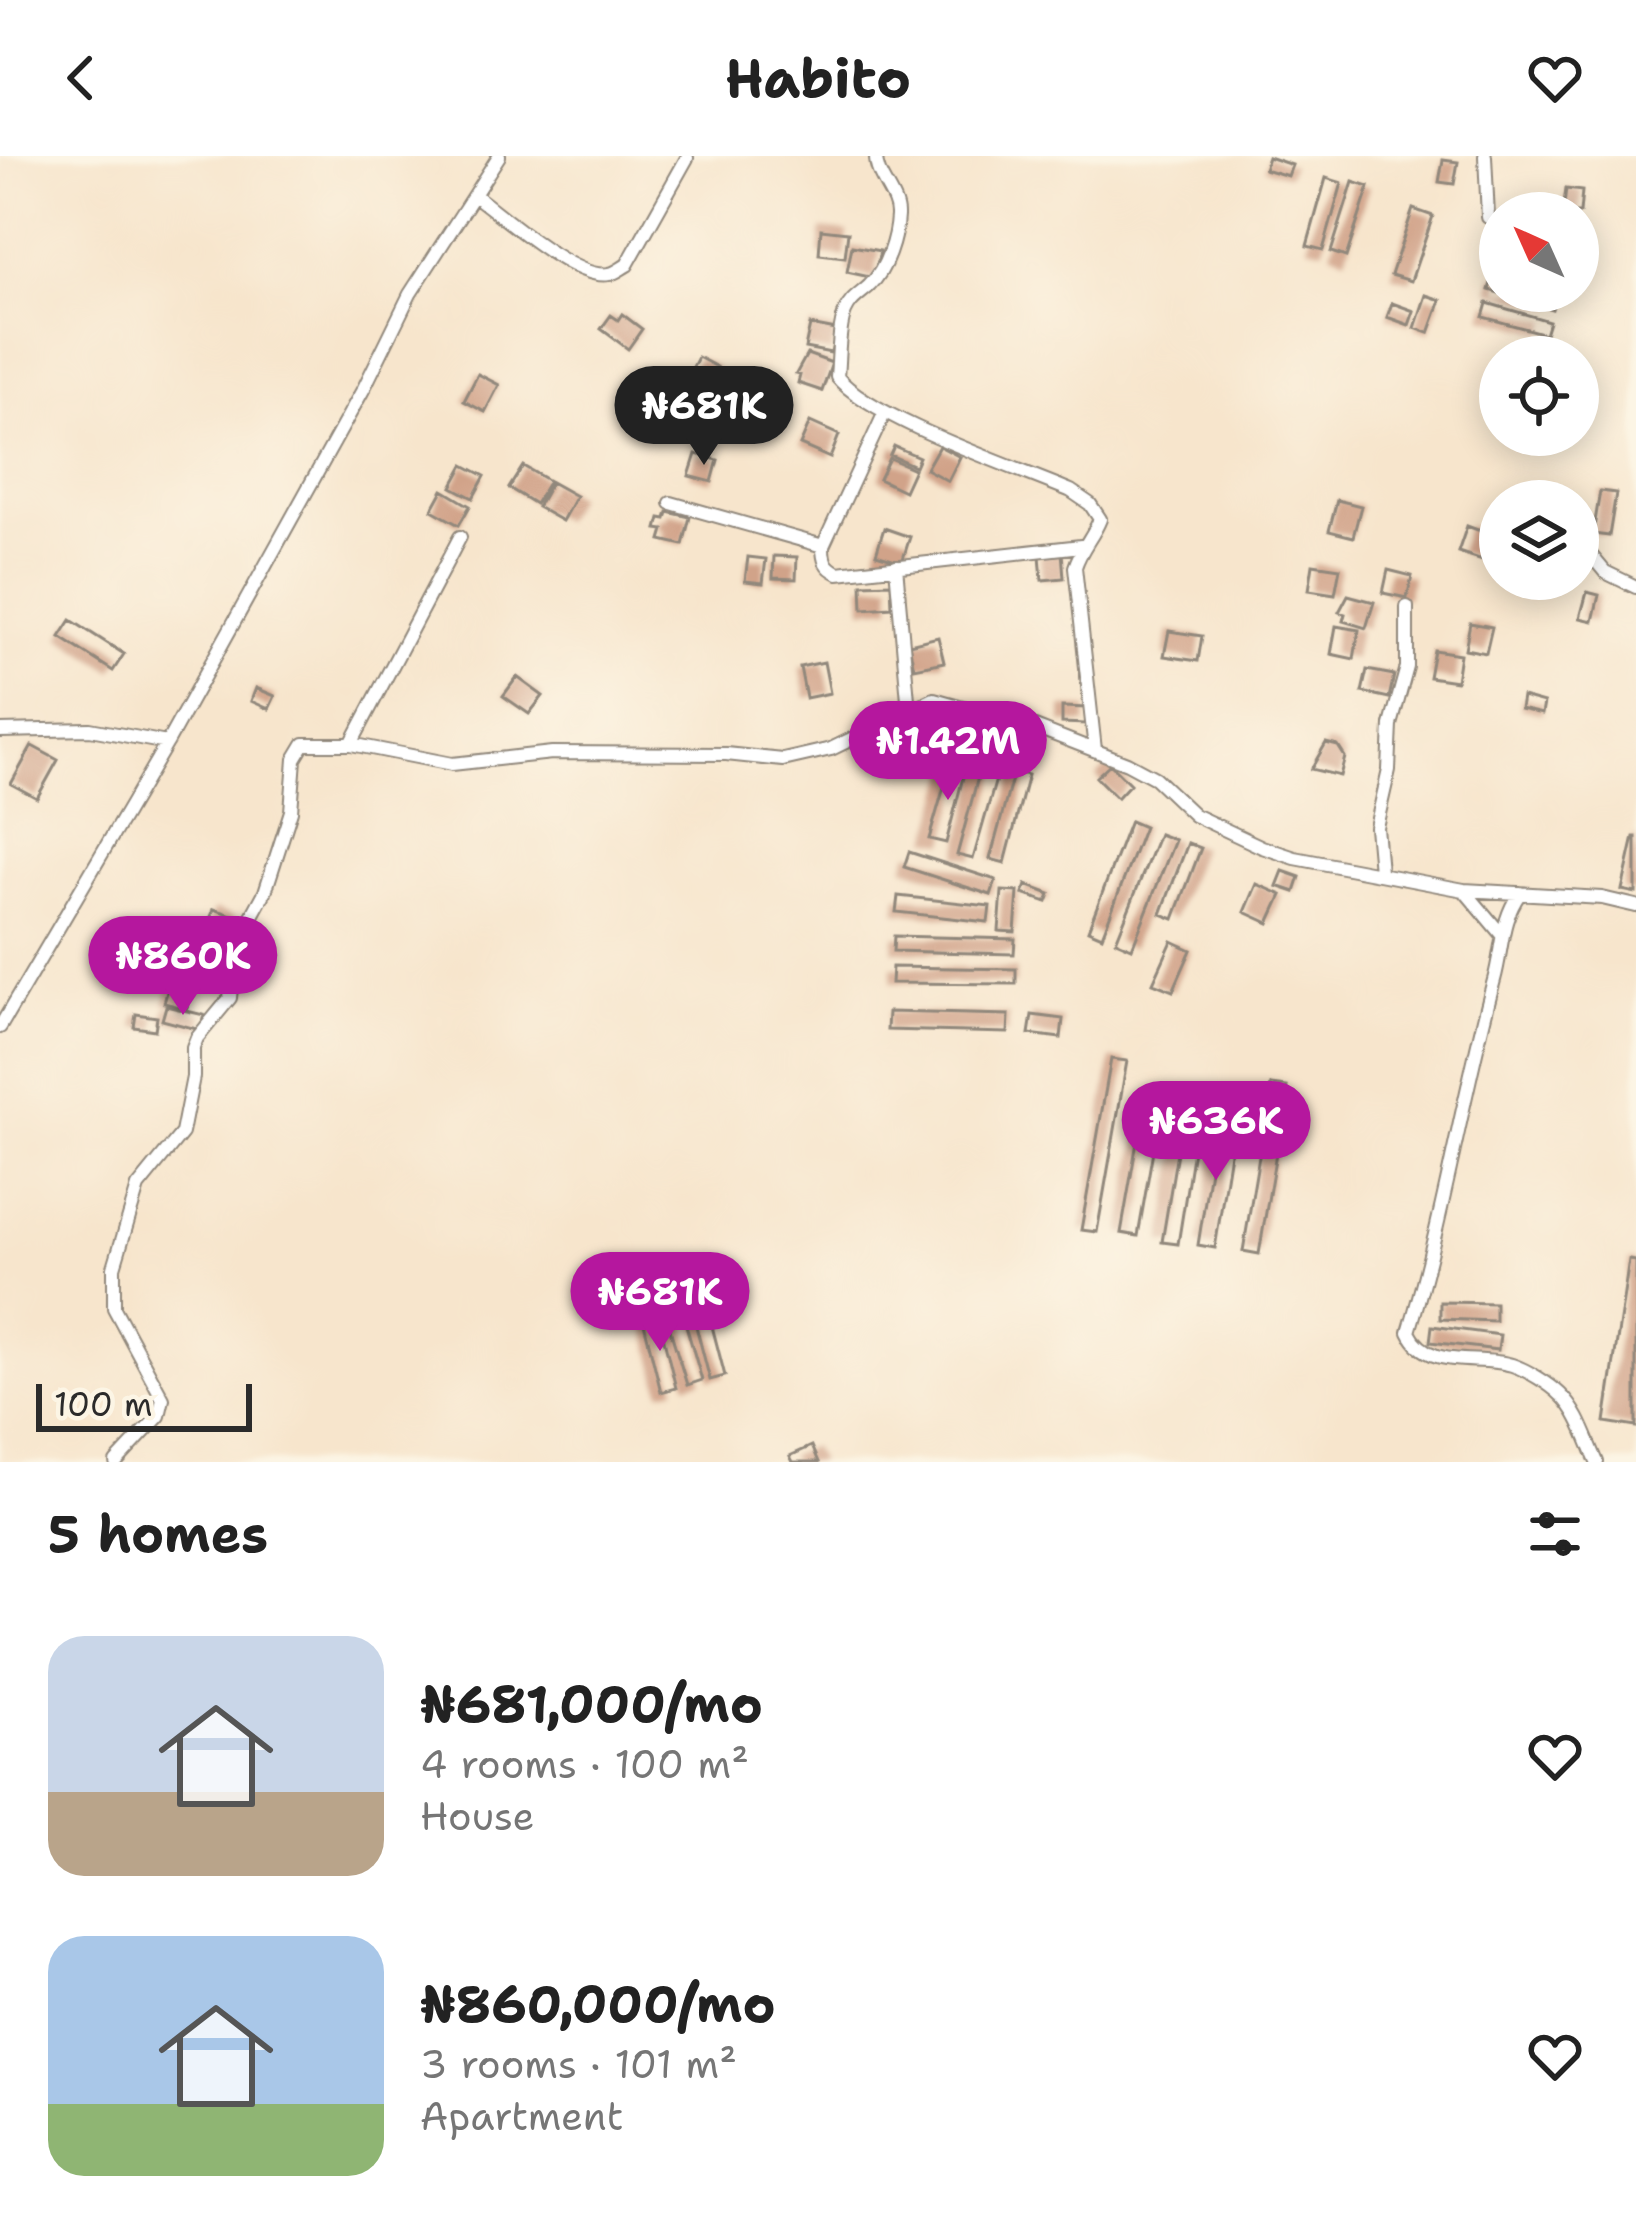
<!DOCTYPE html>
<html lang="en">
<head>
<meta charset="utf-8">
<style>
	:root { --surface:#fff; --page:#f6f6f6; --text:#222; --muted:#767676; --accent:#b5179e }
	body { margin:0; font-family:"Shantell Sans",sans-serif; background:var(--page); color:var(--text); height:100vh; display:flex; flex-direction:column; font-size:45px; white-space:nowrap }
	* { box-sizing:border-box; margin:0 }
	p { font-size:39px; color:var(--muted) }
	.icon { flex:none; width:66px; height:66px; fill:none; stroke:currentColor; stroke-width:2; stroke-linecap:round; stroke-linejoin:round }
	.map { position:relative; height:1306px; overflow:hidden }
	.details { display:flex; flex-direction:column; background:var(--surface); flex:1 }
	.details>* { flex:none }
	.needle { width:78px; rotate:315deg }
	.tools { position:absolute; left:1479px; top:36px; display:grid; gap:24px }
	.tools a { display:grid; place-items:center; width:120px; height:120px; border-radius:50%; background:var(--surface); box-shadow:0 6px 30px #0003; font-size:60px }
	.scale { position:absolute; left:36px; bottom:30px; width:216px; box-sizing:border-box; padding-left:12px; border:6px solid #2b2b2b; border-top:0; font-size:33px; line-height:42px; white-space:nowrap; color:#2b2b2b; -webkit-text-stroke:9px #fcf5e5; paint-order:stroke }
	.price { position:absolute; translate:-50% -102px; padding:0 27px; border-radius:42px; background:var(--accent); color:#fff; font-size:39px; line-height:78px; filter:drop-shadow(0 3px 6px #0008) }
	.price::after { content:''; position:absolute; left:50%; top:72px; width:36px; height:27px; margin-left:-18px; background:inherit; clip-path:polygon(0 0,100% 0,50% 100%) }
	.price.current { background:#222; color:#fff }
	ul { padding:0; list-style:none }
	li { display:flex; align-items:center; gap:36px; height:300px; padding:0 48px }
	li span { display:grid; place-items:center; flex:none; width:336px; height:240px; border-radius:36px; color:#555 }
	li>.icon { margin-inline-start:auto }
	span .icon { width:144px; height:144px; fill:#fffc; stroke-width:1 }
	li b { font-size:51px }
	h2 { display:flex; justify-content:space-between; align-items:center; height:144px; padding:0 48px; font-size:51px }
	header { display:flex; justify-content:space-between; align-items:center; height:156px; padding:0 48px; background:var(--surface); font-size:54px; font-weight:700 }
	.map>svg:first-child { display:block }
	.building { fill:#d1a389 }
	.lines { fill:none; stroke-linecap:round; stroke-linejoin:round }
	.minor-casing { stroke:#91887c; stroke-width:16 }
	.minor { stroke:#fff; stroke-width:12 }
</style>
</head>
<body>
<header><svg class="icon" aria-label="back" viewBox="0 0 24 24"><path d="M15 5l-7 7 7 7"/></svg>Habito<svg class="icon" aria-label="heart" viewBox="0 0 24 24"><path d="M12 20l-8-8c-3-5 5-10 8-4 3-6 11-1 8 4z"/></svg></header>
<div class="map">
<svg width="1636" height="1306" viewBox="0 0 1636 1306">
	<rect width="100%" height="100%" fill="#fcf5e5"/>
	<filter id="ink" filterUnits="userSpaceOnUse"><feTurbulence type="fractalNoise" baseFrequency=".00833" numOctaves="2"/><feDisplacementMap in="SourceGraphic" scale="24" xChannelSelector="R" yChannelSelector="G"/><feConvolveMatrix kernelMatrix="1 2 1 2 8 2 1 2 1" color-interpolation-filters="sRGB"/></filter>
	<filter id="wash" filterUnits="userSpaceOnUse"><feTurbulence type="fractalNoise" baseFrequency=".004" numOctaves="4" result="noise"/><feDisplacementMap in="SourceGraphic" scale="48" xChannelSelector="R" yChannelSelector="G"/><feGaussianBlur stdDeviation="2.7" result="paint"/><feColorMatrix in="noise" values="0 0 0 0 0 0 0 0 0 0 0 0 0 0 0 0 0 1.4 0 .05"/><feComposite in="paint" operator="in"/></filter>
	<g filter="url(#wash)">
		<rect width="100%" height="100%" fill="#f7e5cc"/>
		<g id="blocks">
			<path class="building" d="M1268 1 1292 9 1288 20 1264 13Z
				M1443 4 1458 6 1454 28 1439 26Z
				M1326 22 1342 27 1323 94 1307 90Z
				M1353 26 1369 31 1346 101 1331 96Z
				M1566 33 1582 35 1580 57H1563Z
				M1413 53 1433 60 1411 125 1391 119Z
				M821 73 848 76 845 101 819 98Z
				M852 90 880 95 874 122 847 116Z
				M1493 119 1500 121V135H1543L1556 139 1552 153 1489 134Z
				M1426 139 1441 144 1429 177 1415 172Z
				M1392 147 1414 155 1409 169 1387 161Z
				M1487 147 1549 165 1545 178 1483 161Z
				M622 158 642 173 628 193 601 173 611 159 618 164Z
				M810 169 836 174 831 197 805 192Z
				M807 198 832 207 822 235 798 227 800 219 796 218Z
				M698 201 717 211 705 233 687 223Z
				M478 218 499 229 485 256 464 245Z
				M645 230 670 242 657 266 633 253Z
				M810 266 839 279 830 302 800 289Z
				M894 290 919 301 915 310 890 299Z
				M939 290 960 301 948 325 926 313Z
				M696 298 718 304 712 326 689 320Z
				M889 302 914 313 904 335 879 323Z
				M464 309 485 320 473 342 452 331Z
				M523 310 549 325 535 348 509 332Z
				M551 326 576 340 562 365 537 351Z
				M443 334 470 350 459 369 432 354Z
				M1600 335 1616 337 1609 380 1593 378Z
				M1337 344 1361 350 1353 381 1329 375Z
				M668 356 690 361 683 389 661 384 664 374 657 373 660 362 666 363Z
				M1467 370 1500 382 1498 409 1458 396Z
				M884 372 910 381 902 406 876 398Z
				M1062 396 1064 422 1042 424 1040 399Z
				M774 400 797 401 796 423 773 422Z
				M748 401 766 403 763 427 745 425Z
				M1313 408 1340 412 1335 438 1309 434Z
				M1388 414 1412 420 1407 442 1383 437Z
				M891 427 892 451 863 453 862 428Z
				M1587 436 1599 439 1593 465 1580 462Z
				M1348 439 1374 446 1366 472 1343 465 1345 458 1339 456Z
				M71 464 124 498 113 515 60 481Z
				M1470 467 1492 471 1486 497 1465 493Z
				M1336 470 1359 474 1354 503 1331 498Z
				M1169 475 1202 480 1198 505 1164 500Z
				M938 481 944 506 914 512 909 488Z
				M1434 494 1460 498 1456 525 1429 521Z
				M824 506 830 537 806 542 800 511Z
				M1367 514 1394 519 1389 542 1362 536Z
				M517 521 543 540 529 558 503 540Z
				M256 532 275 540 269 553 251 545Z
				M1522 541 1544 547 1542 558 1520 553Z
				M1062 551 1087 552 1086 568 1062 567Z
				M1326 587 1338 590 1345 601 1340 620 1311 613Z
				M32 590 58 604 37 642 11 628Z
				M951 606 966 610 946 687 929 683Z
				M1110 608 1130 628 1117 642 1096 621Z
				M981 610 999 613 973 703 957 699Z
				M1014 615 1028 619 1005 707 990 703Z
				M1130 665 1144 671 1102 780 1088 774Z
				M1159 678 1175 684 1132 792 1116 785Z
				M1634 681H1636V737L1622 734Z
				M1188 687 1201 692 1174 763 1161 758Z
				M909 696 996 724 991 739 904 711Z
				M1283 715 1300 721 1295 736 1277 730Z
				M1257 728 1282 739 1269 767 1245 756Z
				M1026 729 1050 738 1047 746 1023 738Z
				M1002 735 1018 736 1015 776 999 775Z
				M898 740 990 750 988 766 896 756Z
				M214 753 235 760 230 773 209 766Z
				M894 780 1015 783 1014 798 893 795Z
				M1172 785 1191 794 1173 835 1153 827Z
				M892 811 1016 813V828L891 827Z
				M168 832 191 838 187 853 164 847Z
				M166 850 204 859 200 874 162 864Z
				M888 856 1009 859 1008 877 887 874Z
				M136 858 157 861 155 874 134 871Z
				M1032 859 1063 863 1061 882 1029 878Z
				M1111 903 1127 905 1097 1076 1081 1074Z
				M1271 929 1287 931 1259 1098 1243 1095Z
				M1141 963 1158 966 1138 1080 1121 1077Z
				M1218 963 1235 965 1215 1092 1198 1089Z
				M1181 972 1196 975 1178 1088 1162 1086Z
				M1629 1104 1636 1105V1271L1605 1266Z
				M1440 1146 1495 1147V1165L1440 1163Z
				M706 1147 725 1220 710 1224 691 1151Z
				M681 1152 702 1224 687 1229 665 1157Z
				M658 1159 676 1232 661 1236 643 1163Z
				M1432 1170 1500 1179 1498 1194 1430 1186Z
				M812 1290 819 1306H793L790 1300Z"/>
		</g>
	</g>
	<g filter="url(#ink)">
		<use href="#blocks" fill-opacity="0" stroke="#91887c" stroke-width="3"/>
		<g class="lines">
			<g class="minor-casing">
				<path id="minor" d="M876 0C875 22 898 39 897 60 896 82 886 114 870 129 861 138 850 143 845 156 838 175 839 200 837 221 870 262 1017 312 1071 335L1090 348 1100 363C1093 381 1081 392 1075 411L1095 594
					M1485 0 1488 61
					M474 39C502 59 575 125 609 118 616 117 621 112 627 109L687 2
					M885 256 823 390C823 404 825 411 838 417L1081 390
					M671 347 823 390
					M1581 387 1605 416 1636 431
					M896 410 909 555
					M0 575 90 573 167 587
					M351 588 460 381
					M1380 715 1376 671 1389 614 1391 569 1407 511V451
					M1464 734 1501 778
					M1520 737C1500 765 1503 792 1494 824 1462 941 1444 1060 1409 1176 1428 1216 1478 1198 1512 1209 1527 1214 1550 1228 1561 1239 1579 1256 1587 1284 1597 1306
					M0 871 167 587 364 232 410 138 499 0
					M116 1306 159 1260 163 1243 114 1152V1111L138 1031 182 977 193 921V892L197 882 230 842 235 791 265 736 291 655 295 603 304 588H351L452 608 552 597 726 598 783 604 831 593 934 543 1035 571 1127 607 1155 622 1194 659 1262 691 1295 702 1464 734 1602 742 1636 750"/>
			</g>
			<use href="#minor" class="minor"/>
		</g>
	</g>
</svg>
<div class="tools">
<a><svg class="needle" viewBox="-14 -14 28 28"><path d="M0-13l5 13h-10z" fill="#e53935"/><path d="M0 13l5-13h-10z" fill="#767676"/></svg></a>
<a><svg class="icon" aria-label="locate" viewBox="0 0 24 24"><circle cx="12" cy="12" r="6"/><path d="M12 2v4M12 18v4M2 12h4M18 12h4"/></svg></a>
<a><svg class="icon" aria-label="layers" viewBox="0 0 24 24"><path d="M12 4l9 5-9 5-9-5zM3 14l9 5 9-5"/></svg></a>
</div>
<div class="scale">100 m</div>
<b class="price current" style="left:704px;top:312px">₦681K</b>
<b class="price" style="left:948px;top:647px">₦1.42M</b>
<b class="price" style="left:183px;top:862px">₦860K</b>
<b class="price" style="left:1216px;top:1027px">₦636K</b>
<b class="price" style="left:660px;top:1198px">₦681K</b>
</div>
<section class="details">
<h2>5 homes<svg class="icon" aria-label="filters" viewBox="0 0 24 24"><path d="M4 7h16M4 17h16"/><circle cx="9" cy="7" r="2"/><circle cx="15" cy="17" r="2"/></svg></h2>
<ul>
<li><span style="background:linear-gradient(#c9d6e8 65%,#b9a48a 0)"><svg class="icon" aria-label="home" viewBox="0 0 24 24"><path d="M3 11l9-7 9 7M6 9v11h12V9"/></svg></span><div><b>₦681,000/mo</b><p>4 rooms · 100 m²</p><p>House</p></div><svg class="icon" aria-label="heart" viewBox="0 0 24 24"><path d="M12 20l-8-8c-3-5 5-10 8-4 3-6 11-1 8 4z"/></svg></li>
<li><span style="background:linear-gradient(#a9c7e8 70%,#8fb573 0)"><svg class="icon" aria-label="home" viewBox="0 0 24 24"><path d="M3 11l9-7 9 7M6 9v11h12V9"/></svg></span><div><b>₦860,000/mo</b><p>3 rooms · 101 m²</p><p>Apartment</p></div><svg class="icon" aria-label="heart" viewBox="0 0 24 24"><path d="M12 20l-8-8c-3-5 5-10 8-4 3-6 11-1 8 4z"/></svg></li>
</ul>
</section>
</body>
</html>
